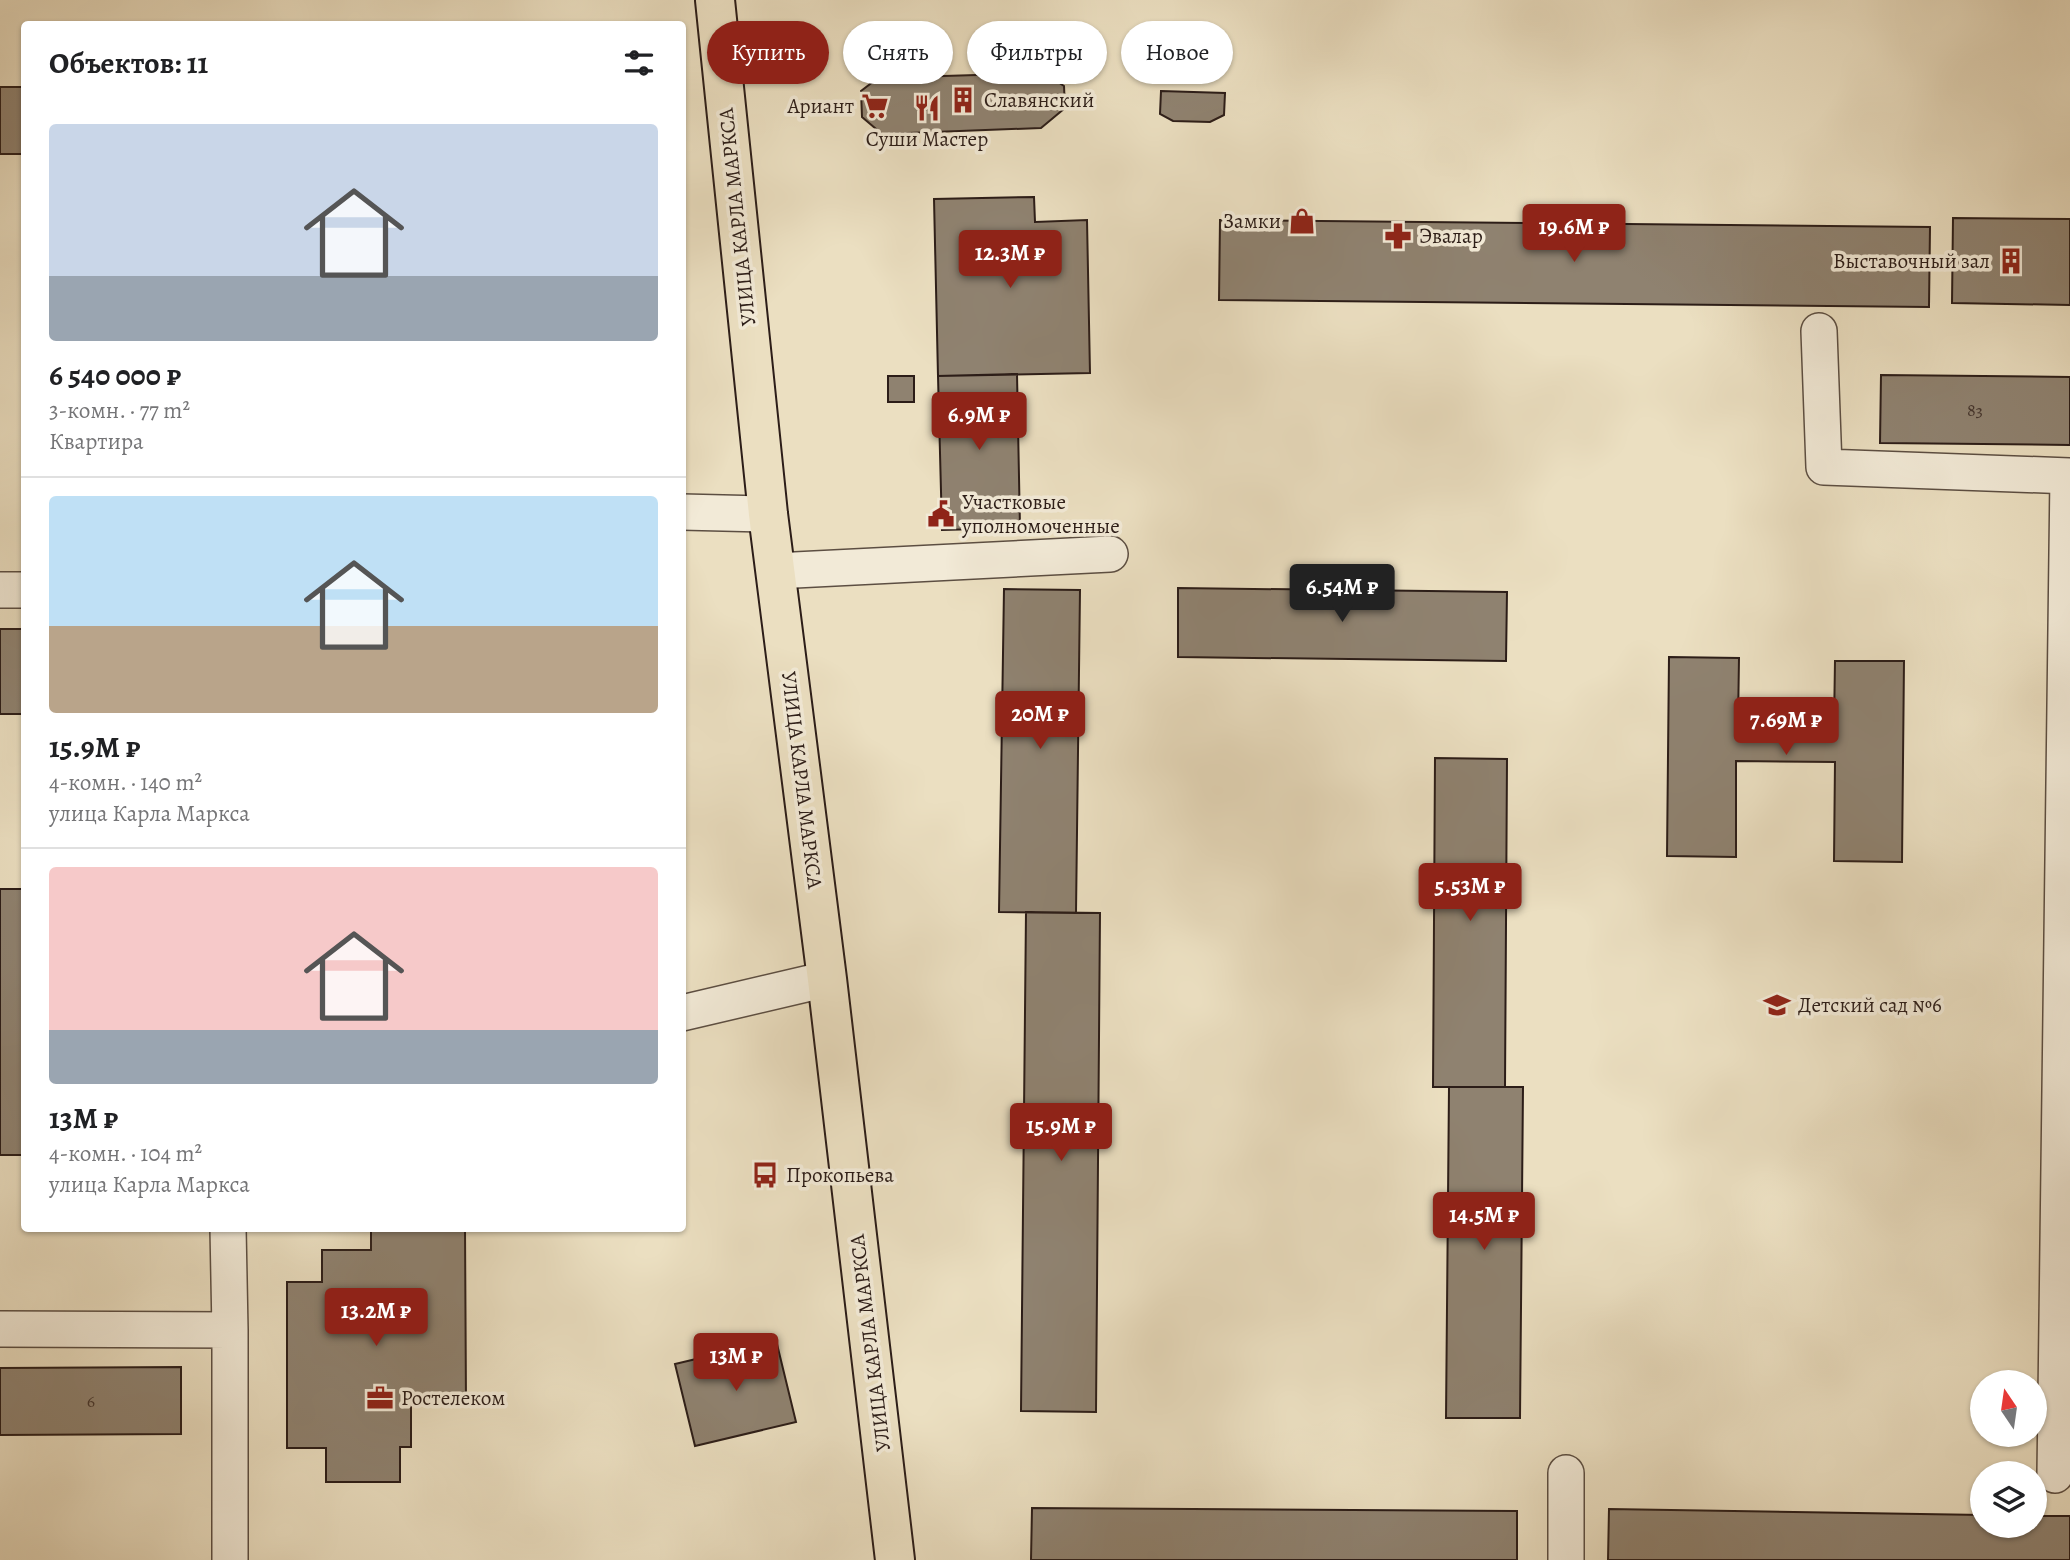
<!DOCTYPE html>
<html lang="ru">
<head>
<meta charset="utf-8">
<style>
	:root { --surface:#fff; --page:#f2f2f2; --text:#202124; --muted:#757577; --line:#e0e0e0; --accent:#8f2418 }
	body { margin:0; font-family:Alegreya,serif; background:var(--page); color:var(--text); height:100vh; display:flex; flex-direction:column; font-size:26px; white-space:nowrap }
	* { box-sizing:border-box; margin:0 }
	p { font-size:23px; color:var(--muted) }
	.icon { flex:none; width:38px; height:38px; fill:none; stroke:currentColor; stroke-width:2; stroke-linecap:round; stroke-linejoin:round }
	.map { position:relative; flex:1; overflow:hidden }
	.drawer { position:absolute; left:21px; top:21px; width:665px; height:1211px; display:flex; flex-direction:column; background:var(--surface); border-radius:7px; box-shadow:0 2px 5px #0004 }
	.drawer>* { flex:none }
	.banner { position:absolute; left:707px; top:21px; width:665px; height:63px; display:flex; gap:14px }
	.needle { width:46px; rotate:347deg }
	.tools { position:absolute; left:1970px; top:1370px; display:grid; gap:14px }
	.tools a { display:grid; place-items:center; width:77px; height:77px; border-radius:50%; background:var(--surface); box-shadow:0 2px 5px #0004; font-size:35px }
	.price { position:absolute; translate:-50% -60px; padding:0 16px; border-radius:7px; background:var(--accent); color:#fff; font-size:23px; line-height:46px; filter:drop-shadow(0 2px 4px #0008) }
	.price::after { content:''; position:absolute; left:50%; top:42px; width:21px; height:16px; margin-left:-10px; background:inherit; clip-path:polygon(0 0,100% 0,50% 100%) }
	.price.active { background:#222; color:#fff }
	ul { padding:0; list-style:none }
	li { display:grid; align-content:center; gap:14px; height:371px; padding:0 28px }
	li+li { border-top:2px solid var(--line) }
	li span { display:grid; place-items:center; height:217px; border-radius:7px; color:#555 }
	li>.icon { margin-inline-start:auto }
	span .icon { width:126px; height:126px; fill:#fffc; stroke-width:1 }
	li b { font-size:30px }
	h2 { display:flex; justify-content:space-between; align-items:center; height:84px; padding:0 28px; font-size:30px }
	.chip { padding:0 24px; border-radius:32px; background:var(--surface); box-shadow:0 2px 5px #0004; font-size:24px; line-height:63px }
	.chip.active { background:var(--accent); color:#fff }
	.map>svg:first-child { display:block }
	.building { fill:#8f8270; stroke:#2c1d18; stroke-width:2 }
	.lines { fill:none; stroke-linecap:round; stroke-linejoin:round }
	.minor-casing { stroke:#5c4e42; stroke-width:38 }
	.major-casing { stroke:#2c1d18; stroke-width:42 }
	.minor { stroke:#f2ead7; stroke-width:35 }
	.major { stroke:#ebdfc1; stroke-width:38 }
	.labels { text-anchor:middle; stroke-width:7; stroke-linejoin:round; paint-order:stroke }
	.number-label { font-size:18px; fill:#45362e }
	.poi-label { font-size:21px; fill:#2c1d18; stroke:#f2ead7; text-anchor:start }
	.street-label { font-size:21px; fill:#2c1d18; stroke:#f2ead7 }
</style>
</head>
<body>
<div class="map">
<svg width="2070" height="1560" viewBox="0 0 2070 1560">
	<rect width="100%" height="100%" fill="#ebdfc1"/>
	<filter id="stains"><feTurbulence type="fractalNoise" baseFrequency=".00286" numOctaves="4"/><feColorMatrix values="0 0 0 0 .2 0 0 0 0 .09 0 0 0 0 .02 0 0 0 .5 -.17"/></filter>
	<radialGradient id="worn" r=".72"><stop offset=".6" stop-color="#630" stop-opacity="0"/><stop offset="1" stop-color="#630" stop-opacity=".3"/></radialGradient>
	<path class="building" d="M1044 73 1064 86 1065 108 1041 128 882 134 862 117 861 91 878 78Z
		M0 87H24V154H0Z
		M1161 91 1225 93 1224 115 1210 122 1173 121 1160 114Z
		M1034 197 1035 222 1087 220 1090 373 938 376 934 199Z
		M1953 218 2070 219V305L1952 303Z
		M1220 220 1930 227 1929 307 1219 300Z
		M1017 374 1020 528 942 530 938 376Z
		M1881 375 2070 377V445L1880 443Z
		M888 376H914V402H888Z
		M1178 588 1507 592 1506 661 1178 657Z
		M1004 589 1080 590 1076 913 999 912Z
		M0 629H24V714H0Z
		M1669 657 1739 658 1738 724 1834 725 1835 661H1904L1902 862 1834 861 1835 762 1736 761V857L1667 856Z
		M1435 758 1507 759 1505 1087H1433Z
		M0 889H24V1155H0Z
		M1026 912 1100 913 1096 1412 1021 1411Z
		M1449 1087H1523L1520 1418H1446Z
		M371 1228H465L466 1404H411V1447H400V1482H326V1448H287V1282H322V1250H371Z
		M776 1340 796 1422 695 1446 675 1364Z
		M181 1367V1434L0 1435V1368Z
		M1032 1508 1517 1511V1560H1031Z
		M1609 1509 1983 1515V1526H2035V1516H2070V1560H1608Z"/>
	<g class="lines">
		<g class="minor-casing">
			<path id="minor" d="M1819 331 1824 467 2070 476
				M682 512 768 514
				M775 571 1110 554
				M0 590H24
				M682 1013 827 979
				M228 1228 230 1330
				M0 1329 230 1330V1560
				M1566 1473V1560
				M2055 1475 2068 476"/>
		</g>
		<g class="major-casing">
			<path id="major" d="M715 0 768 514 827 979 895 1560"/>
		</g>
		<use href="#minor" class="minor"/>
		<use href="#major" class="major"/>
	</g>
	<defs>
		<g id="building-bare" transform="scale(2.1)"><path d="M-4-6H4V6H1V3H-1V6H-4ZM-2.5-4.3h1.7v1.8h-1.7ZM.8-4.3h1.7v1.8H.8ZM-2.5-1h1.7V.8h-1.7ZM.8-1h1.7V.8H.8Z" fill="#8f2418" stroke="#f2ead7" stroke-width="2.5" paint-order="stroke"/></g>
		<g id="supermarket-bare" transform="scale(2.1)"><path d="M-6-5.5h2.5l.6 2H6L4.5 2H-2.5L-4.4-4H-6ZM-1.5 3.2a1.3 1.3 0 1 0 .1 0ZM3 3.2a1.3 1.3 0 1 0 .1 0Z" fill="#8f2418" stroke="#f2ead7" stroke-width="2.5" paint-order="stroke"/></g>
		<g id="restaurant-bare" transform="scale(2.1)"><path d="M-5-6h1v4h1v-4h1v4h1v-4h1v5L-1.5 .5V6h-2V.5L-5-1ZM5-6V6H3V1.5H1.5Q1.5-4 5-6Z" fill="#8f2418" stroke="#f2ead7" stroke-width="2.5" paint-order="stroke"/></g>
		<g id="shop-bare" transform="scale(2.1)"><path d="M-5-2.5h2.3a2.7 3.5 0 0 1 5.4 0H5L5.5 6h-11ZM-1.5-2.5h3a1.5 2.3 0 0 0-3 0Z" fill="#8f2418" stroke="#f2ead7" stroke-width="2.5" paint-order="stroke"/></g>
		<g id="pharmacy-bare" transform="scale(2.1)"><path d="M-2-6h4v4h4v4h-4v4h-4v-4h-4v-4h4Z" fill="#8f2418" stroke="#f2ead7" stroke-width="2.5" paint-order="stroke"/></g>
		<g id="civic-bare" transform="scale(2.1)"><path d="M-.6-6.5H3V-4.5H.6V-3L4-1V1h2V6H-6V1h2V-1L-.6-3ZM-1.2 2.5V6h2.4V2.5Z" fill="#8f2418" stroke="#f2ead7" stroke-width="2.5" paint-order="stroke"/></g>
		<g id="school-bare" transform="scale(2.1)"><path d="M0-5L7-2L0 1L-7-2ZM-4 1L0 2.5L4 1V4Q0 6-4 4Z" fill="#8f2418" stroke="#f2ead7" stroke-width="2.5" paint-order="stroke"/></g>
		<g id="bus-bare" transform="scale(2.1)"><path d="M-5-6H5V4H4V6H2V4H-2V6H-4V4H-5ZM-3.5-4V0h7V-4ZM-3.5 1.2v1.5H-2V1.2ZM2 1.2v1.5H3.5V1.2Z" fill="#8f2418" stroke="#f2ead7" stroke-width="2.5" paint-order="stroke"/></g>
		<g id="office-bare" transform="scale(2.1)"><path d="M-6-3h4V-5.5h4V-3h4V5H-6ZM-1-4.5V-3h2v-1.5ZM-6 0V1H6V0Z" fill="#8f2418" stroke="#f2ead7" stroke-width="2.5" paint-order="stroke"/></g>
	</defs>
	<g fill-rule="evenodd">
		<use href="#building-bare" x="963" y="100"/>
		<use href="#supermarket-bare" x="875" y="106"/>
		<use href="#restaurant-bare" x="927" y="108"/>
		<use href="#shop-bare" x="1302" y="221"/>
		<use href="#pharmacy-bare" x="1398" y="236"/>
		<use href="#building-bare" x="2011" y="261"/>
		<use href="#civic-bare" x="941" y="514"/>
		<use href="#school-bare" x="1777" y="1005"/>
		<use href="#bus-bare" x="765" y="1175"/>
		<use href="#office-bare" x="380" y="1398"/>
	</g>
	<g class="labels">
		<g class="number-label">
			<text x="1975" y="416">83</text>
			<text x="91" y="1407">6</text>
		</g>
		<g class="poi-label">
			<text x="984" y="107">Славянский</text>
			<text x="854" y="113" text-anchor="end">Ариант</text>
			<text x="927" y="146" text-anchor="middle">Суши Мастер</text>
			<text x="1281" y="228" text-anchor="end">Замки</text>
			<text x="1419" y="243">Эвалар</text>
			<text x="1990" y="268" text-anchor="end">Выставочный зал</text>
			<text x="962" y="509">Участковые<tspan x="962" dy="24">уполномоченные</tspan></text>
			<text x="1798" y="1012">Детский сад №6</text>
			<text x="786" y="1182">Прокопьева</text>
			<text x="401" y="1405">Ростелеком</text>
		</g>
		<g class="street-label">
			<text transform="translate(737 217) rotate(-96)" y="7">УЛИЦА КАРЛА МАРКСА</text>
			<text transform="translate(802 780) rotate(83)" y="7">УЛИЦА КАРЛА МАРКСА</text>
			<text transform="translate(870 1343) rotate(-97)" y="7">УЛИЦА КАРЛА МАРКСА</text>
		</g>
	</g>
	<rect width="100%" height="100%" filter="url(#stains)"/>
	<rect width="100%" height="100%" fill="url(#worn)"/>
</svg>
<div class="tools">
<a><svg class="needle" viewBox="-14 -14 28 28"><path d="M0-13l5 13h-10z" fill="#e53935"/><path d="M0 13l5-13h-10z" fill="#757577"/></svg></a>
<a><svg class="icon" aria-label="layers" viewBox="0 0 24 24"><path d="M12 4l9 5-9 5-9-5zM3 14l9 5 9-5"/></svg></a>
</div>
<b class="price" style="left:1574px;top:264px">19.6M ₽</b>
<b class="price" style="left:1010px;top:290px">12.3M ₽</b>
<b class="price" style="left:979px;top:452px">6.9M ₽</b>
<b class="price active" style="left:1342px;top:624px">6.54M ₽</b>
<b class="price" style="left:1040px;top:751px">20M ₽</b>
<b class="price" style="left:1786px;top:757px">7.69M ₽</b>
<b class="price" style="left:1470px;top:923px">5.53M ₽</b>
<b class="price" style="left:1061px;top:1163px">15.9M ₽</b>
<b class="price" style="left:1484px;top:1252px">14.5M ₽</b>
<b class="price" style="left:376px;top:1348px">13.2M ₽</b>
<b class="price" style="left:736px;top:1393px">13M ₽</b>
<div class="banner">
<a class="chip active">Купить</a>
<a class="chip">Снять</a>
<a class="chip">Фильтры</a>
<a class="chip">Новое</a>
</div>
<section class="drawer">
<h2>Объектов: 11<svg class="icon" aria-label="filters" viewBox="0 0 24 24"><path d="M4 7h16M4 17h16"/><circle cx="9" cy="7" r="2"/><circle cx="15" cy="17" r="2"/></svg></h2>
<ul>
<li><span style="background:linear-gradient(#c9d6e8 70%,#9aa5b1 0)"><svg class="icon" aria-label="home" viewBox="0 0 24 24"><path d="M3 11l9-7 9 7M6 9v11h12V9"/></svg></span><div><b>6 540 000 ₽</b><p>3-комн. · 77 m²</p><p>Квартира</p></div></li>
<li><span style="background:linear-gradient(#bfe0f5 60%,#b9a48a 0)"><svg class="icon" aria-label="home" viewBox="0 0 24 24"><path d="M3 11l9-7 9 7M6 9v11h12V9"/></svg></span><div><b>15.9M ₽</b><p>4-комн. · 140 m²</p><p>улица Карла Маркса</p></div></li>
<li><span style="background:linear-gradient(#f6c9c9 75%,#9aa5b1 0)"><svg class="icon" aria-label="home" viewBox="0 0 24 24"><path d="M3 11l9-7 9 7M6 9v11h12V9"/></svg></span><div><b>13M ₽</b><p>4-комн. · 104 m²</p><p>улица Карла Маркса</p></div></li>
</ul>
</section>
</div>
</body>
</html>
